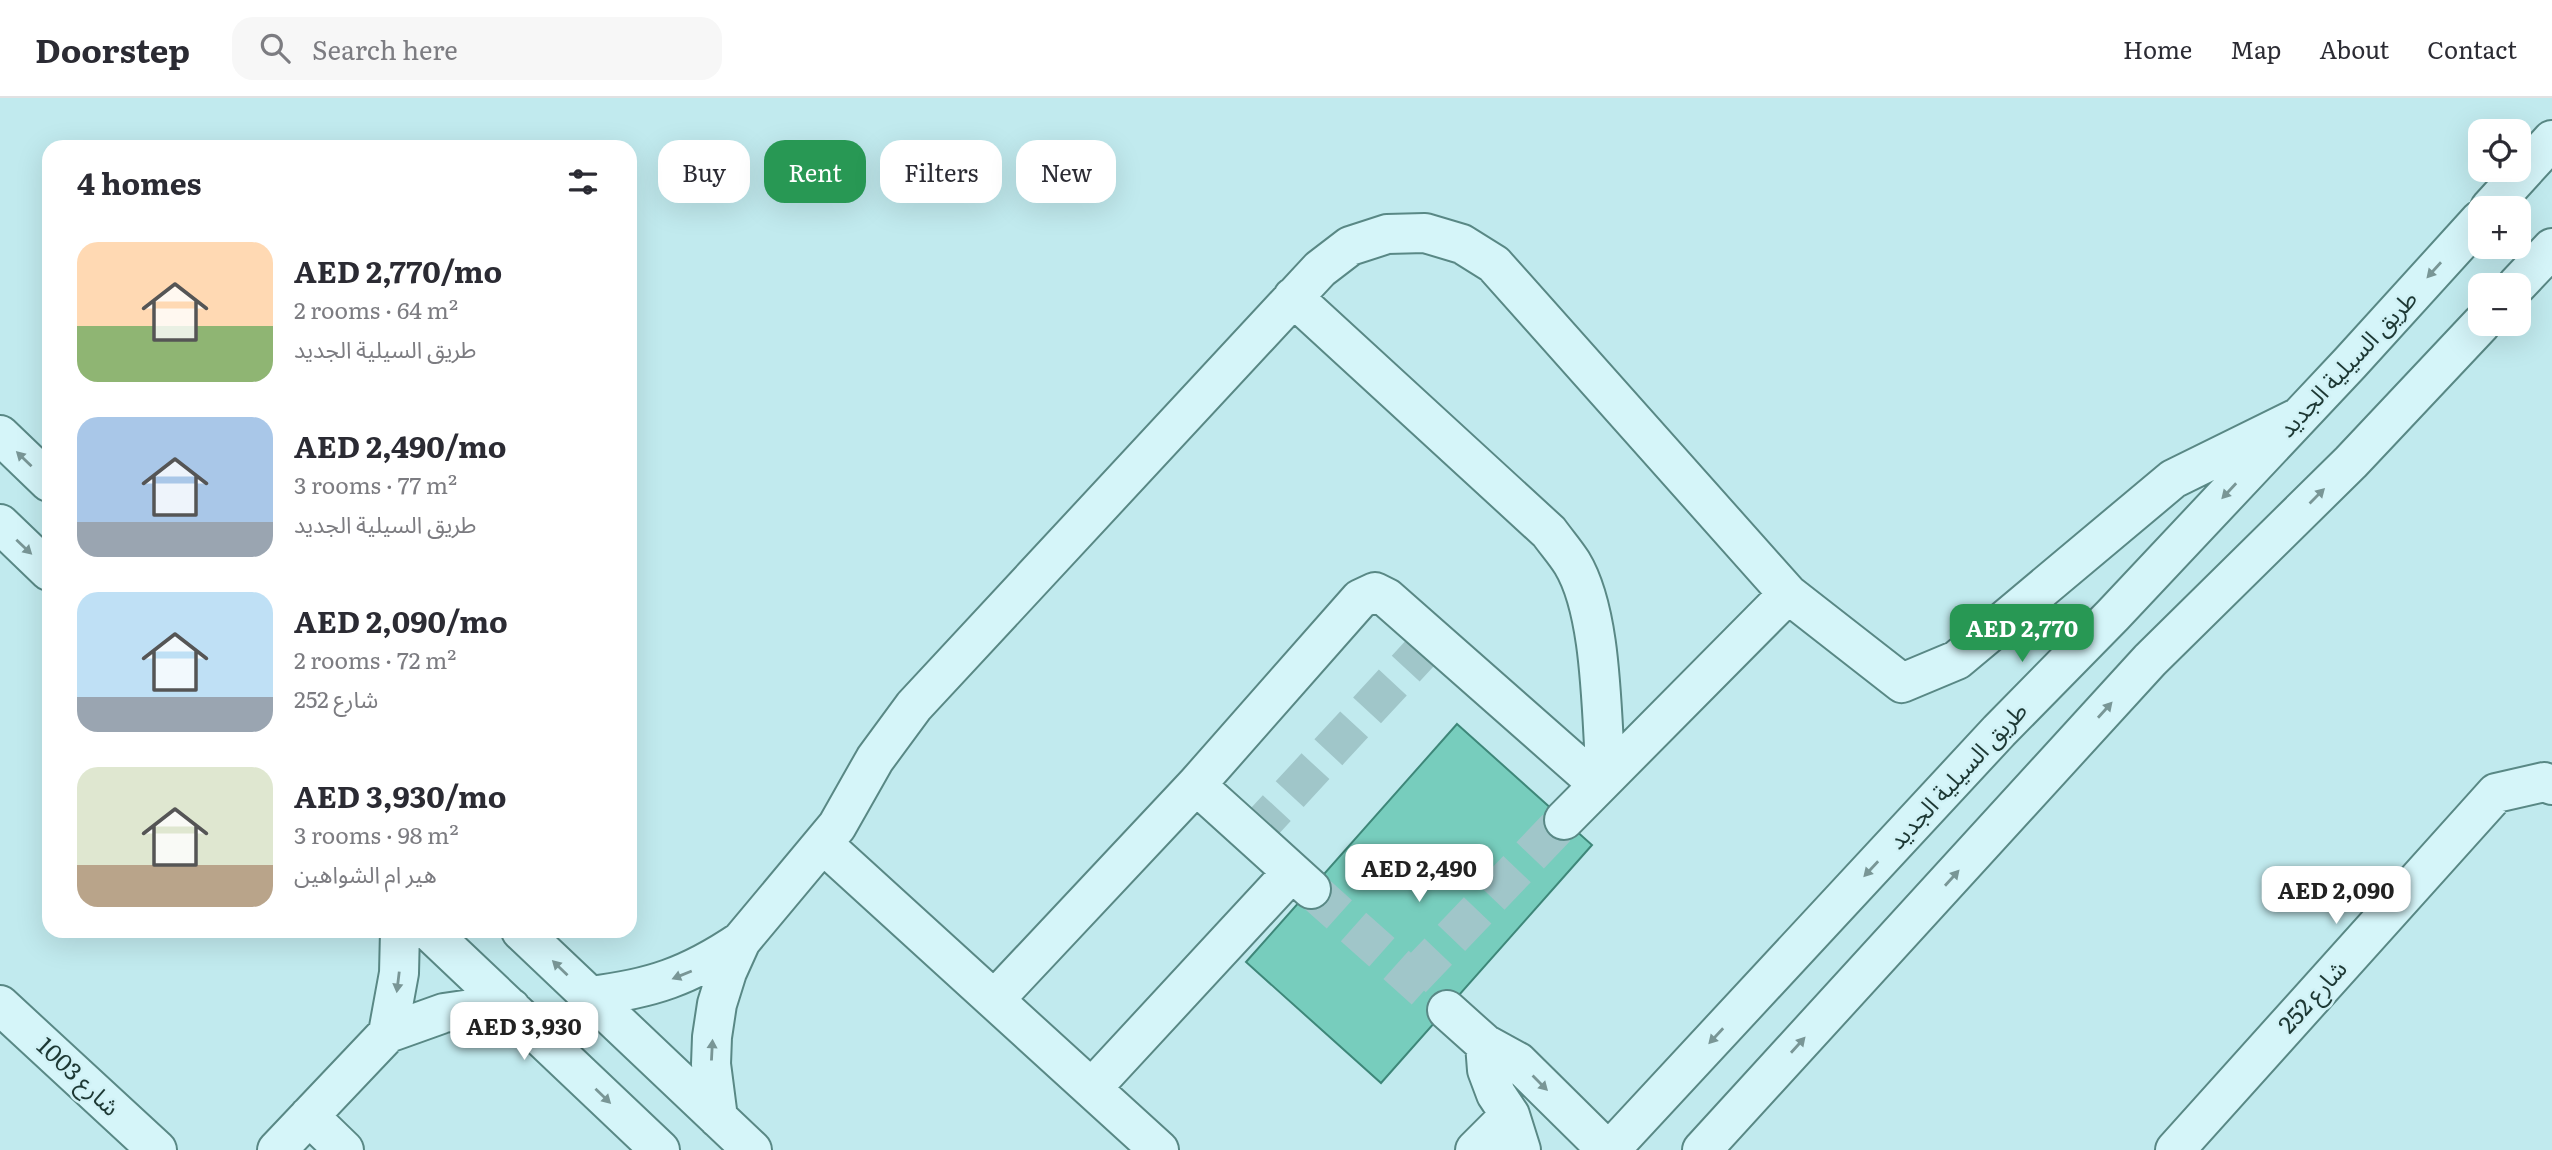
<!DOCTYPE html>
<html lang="en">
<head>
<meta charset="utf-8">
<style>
	:root { --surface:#fff; --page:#f7f7f7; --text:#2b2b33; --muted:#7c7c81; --line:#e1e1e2; --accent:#289854 }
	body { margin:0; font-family:Literata,"Noto Sans Arabic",serif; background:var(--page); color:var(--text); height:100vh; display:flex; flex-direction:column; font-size:26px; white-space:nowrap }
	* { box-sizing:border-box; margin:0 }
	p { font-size:23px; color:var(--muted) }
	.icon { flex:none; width:38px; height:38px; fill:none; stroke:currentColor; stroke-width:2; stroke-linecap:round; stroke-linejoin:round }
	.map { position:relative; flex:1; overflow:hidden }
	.side { position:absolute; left:42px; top:42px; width:595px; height:798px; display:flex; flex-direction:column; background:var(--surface); border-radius:21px; box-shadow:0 7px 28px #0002 }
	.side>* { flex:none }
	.hud { position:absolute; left:658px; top:42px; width:665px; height:63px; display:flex; gap:14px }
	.buttons { position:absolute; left:2468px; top:21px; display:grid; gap:14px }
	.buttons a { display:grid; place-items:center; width:63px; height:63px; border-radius:14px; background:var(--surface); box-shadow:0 7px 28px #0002; font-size:35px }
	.price { position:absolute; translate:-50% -60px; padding:0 16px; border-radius:14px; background:#fff; color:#222; font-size:23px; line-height:46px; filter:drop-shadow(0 2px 4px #0008) }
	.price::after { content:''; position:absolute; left:50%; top:42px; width:21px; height:16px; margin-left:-10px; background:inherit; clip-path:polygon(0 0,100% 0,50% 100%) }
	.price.current { background:var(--accent); color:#fff }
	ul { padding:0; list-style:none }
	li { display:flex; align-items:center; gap:21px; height:175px; padding:0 35px }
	li span { display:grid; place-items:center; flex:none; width:196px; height:140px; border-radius:21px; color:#555 }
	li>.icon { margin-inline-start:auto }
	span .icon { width:84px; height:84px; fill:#fffc; stroke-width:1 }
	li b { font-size:30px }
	h2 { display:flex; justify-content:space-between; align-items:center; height:84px; padding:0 35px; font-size:30px }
	.pill { padding:0 24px; border-radius:21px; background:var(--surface); box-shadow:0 7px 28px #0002; font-size:24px; line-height:63px }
	.pill.current { background:var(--accent); color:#fff }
	header { display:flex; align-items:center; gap:42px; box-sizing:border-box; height:98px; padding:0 35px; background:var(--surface); border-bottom:2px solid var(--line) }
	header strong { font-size:33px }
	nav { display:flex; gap:38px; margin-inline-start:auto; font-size:24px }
	.search { width:490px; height:63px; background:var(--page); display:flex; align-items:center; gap:18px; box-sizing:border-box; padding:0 24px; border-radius:21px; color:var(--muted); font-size:26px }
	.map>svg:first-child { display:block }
	.building { fill:#77cdbd; stroke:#3e8779; stroke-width:2 }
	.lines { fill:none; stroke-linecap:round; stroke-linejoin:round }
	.minor-tunnel { stroke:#a0c6c9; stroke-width:38; stroke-dasharray:38 19; stroke-linecap:butt }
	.minor-casing { stroke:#598885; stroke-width:42 }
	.minor { stroke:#d5f5f9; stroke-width:38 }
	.oneway { fill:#799696 }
	.labels { text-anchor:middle; stroke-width:5; stroke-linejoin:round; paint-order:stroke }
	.street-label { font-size:24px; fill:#1d3834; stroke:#d1f2f6 }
</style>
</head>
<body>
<header>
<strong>Doorstep</strong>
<div class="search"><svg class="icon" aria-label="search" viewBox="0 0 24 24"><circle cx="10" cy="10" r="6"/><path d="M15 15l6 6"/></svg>Search here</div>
<nav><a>Home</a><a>Map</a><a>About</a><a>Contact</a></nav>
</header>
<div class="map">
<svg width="2552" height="1052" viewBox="0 0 2552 1052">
	<rect width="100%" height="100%" fill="#c1eaee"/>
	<path class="building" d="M1457 626 1592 747 1381 985 1246 864Z"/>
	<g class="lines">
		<path class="minor-tunnel" d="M1251 738 1433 541
			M1311 791 1432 899
			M1412 881 1564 722"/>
		<g class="minor-casing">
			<path id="minor" d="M2490 110 2552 42
				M2517 187 2552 150
				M1293 199 1549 434C1557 445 1565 454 1572 465 1603 516 1601 619 1606 679
				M0 337 49 384
				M0 426 49 473
				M1196 687 1311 791
				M1564 722 1788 496
				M823 746 1159 1052
				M429 833 660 1052
				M521 833 752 1052
				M590 898C651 891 689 878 741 843
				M995 901 1196 687 1360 501 1375 494 1387 500 1598 686
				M0 907 157 1052
				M1447 912 1485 946 1518 964 1607 1052
				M388 935 399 875 400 833
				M1485 946 1487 972 1496 996 1510 1017 1521 1052
				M1092 990 1292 774
				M309 1018 344 1052
				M718 1020 711 966 712 939 717 906 727 874 741 843 837 728 875 661 914 608 1320 171 1350 148 1387 136 1425 135 1462 146 1494 166 1788 496 1902 585 1957 562 2173 381 2299 319
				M277 1052 388 935 444 915 478 910H511
				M1475 1052 1510 1017
				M1610 1052 1999 633 2113 517 2350 265 2480 122
				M1702 1052 2150 562 2351 364 2481 226
				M2175 1052 2496 695 2544 684 2552 687"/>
		</g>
		<use href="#minor" class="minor"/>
	</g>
	<defs><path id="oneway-solid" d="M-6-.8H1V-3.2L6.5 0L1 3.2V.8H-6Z" transform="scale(1.75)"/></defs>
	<g class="oneway">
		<use href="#oneway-solid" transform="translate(2434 172) rotate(132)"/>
		<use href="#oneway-solid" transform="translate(24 361) rotate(-136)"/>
		<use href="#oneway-solid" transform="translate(2229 393) rotate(133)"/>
		<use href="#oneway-solid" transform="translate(2317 398) rotate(-45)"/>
		<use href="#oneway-solid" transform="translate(24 449) rotate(43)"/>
		<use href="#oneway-solid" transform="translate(2105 612) rotate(-48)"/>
		<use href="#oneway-solid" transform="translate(1871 771) rotate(133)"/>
		<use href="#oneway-solid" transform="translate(1952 780) rotate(-48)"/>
		<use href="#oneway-solid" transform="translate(560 870) rotate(-136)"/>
		<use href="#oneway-solid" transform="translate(682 877) rotate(158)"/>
		<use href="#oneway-solid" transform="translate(398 884) rotate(97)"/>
		<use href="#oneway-solid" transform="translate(1716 938) rotate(133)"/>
		<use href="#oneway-solid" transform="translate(1798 947) rotate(-48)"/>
		<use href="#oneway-solid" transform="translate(712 952) rotate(-87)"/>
		<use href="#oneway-solid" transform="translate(1540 985) rotate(45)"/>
		<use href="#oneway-solid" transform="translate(603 998) rotate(44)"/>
	</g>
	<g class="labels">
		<g class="street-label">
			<text transform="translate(2348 266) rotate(-47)" y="8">طريق السيلية الجديد</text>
			<text transform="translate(1958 678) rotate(-47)" y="8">طريق السيلية الجديد</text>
			<text transform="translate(2313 899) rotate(-48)" y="8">شارع 252</text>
			<text transform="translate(78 979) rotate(43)" y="8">شارع 1003</text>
		</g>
	</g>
</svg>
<div class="buttons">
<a><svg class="icon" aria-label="locate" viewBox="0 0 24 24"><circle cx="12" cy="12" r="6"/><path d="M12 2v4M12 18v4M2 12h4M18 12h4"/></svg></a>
<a>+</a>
<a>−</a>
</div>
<b class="price current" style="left:2022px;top:566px">AED 2,770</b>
<b class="price" style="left:1419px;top:806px">AED 2,490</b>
<b class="price" style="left:2336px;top:828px">AED 2,090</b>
<b class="price" style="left:524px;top:964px">AED 3,930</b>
<div class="hud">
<a class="pill">Buy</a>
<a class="pill current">Rent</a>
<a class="pill">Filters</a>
<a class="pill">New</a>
</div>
<section class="side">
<h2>4 homes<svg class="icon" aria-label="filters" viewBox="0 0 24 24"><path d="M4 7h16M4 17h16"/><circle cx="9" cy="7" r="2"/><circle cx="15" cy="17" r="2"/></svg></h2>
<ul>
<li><span style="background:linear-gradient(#ffd9b3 60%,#8fb573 0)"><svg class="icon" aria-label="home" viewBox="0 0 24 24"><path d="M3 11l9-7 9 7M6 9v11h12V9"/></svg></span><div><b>AED 2,770/mo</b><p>2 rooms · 64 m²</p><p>طريق السيلية الجديد</p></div></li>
<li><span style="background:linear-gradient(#a9c7e8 75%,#9aa5b1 0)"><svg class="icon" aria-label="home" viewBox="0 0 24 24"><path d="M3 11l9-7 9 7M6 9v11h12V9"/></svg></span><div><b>AED 2,490/mo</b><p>3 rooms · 77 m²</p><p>طريق السيلية الجديد</p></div></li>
<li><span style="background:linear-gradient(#bfe0f5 75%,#9aa5b1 0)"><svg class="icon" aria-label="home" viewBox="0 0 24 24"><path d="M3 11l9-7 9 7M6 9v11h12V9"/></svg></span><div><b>AED 2,090/mo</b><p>2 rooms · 72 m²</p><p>شارع 252</p></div></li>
<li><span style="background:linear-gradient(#dfe7d0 70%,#b9a48a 0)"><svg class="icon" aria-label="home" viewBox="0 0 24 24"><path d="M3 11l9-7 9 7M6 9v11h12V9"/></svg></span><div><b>AED 3,930/mo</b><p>3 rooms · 98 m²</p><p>هير ام الشواهين</p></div></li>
</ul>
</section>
</div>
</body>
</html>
